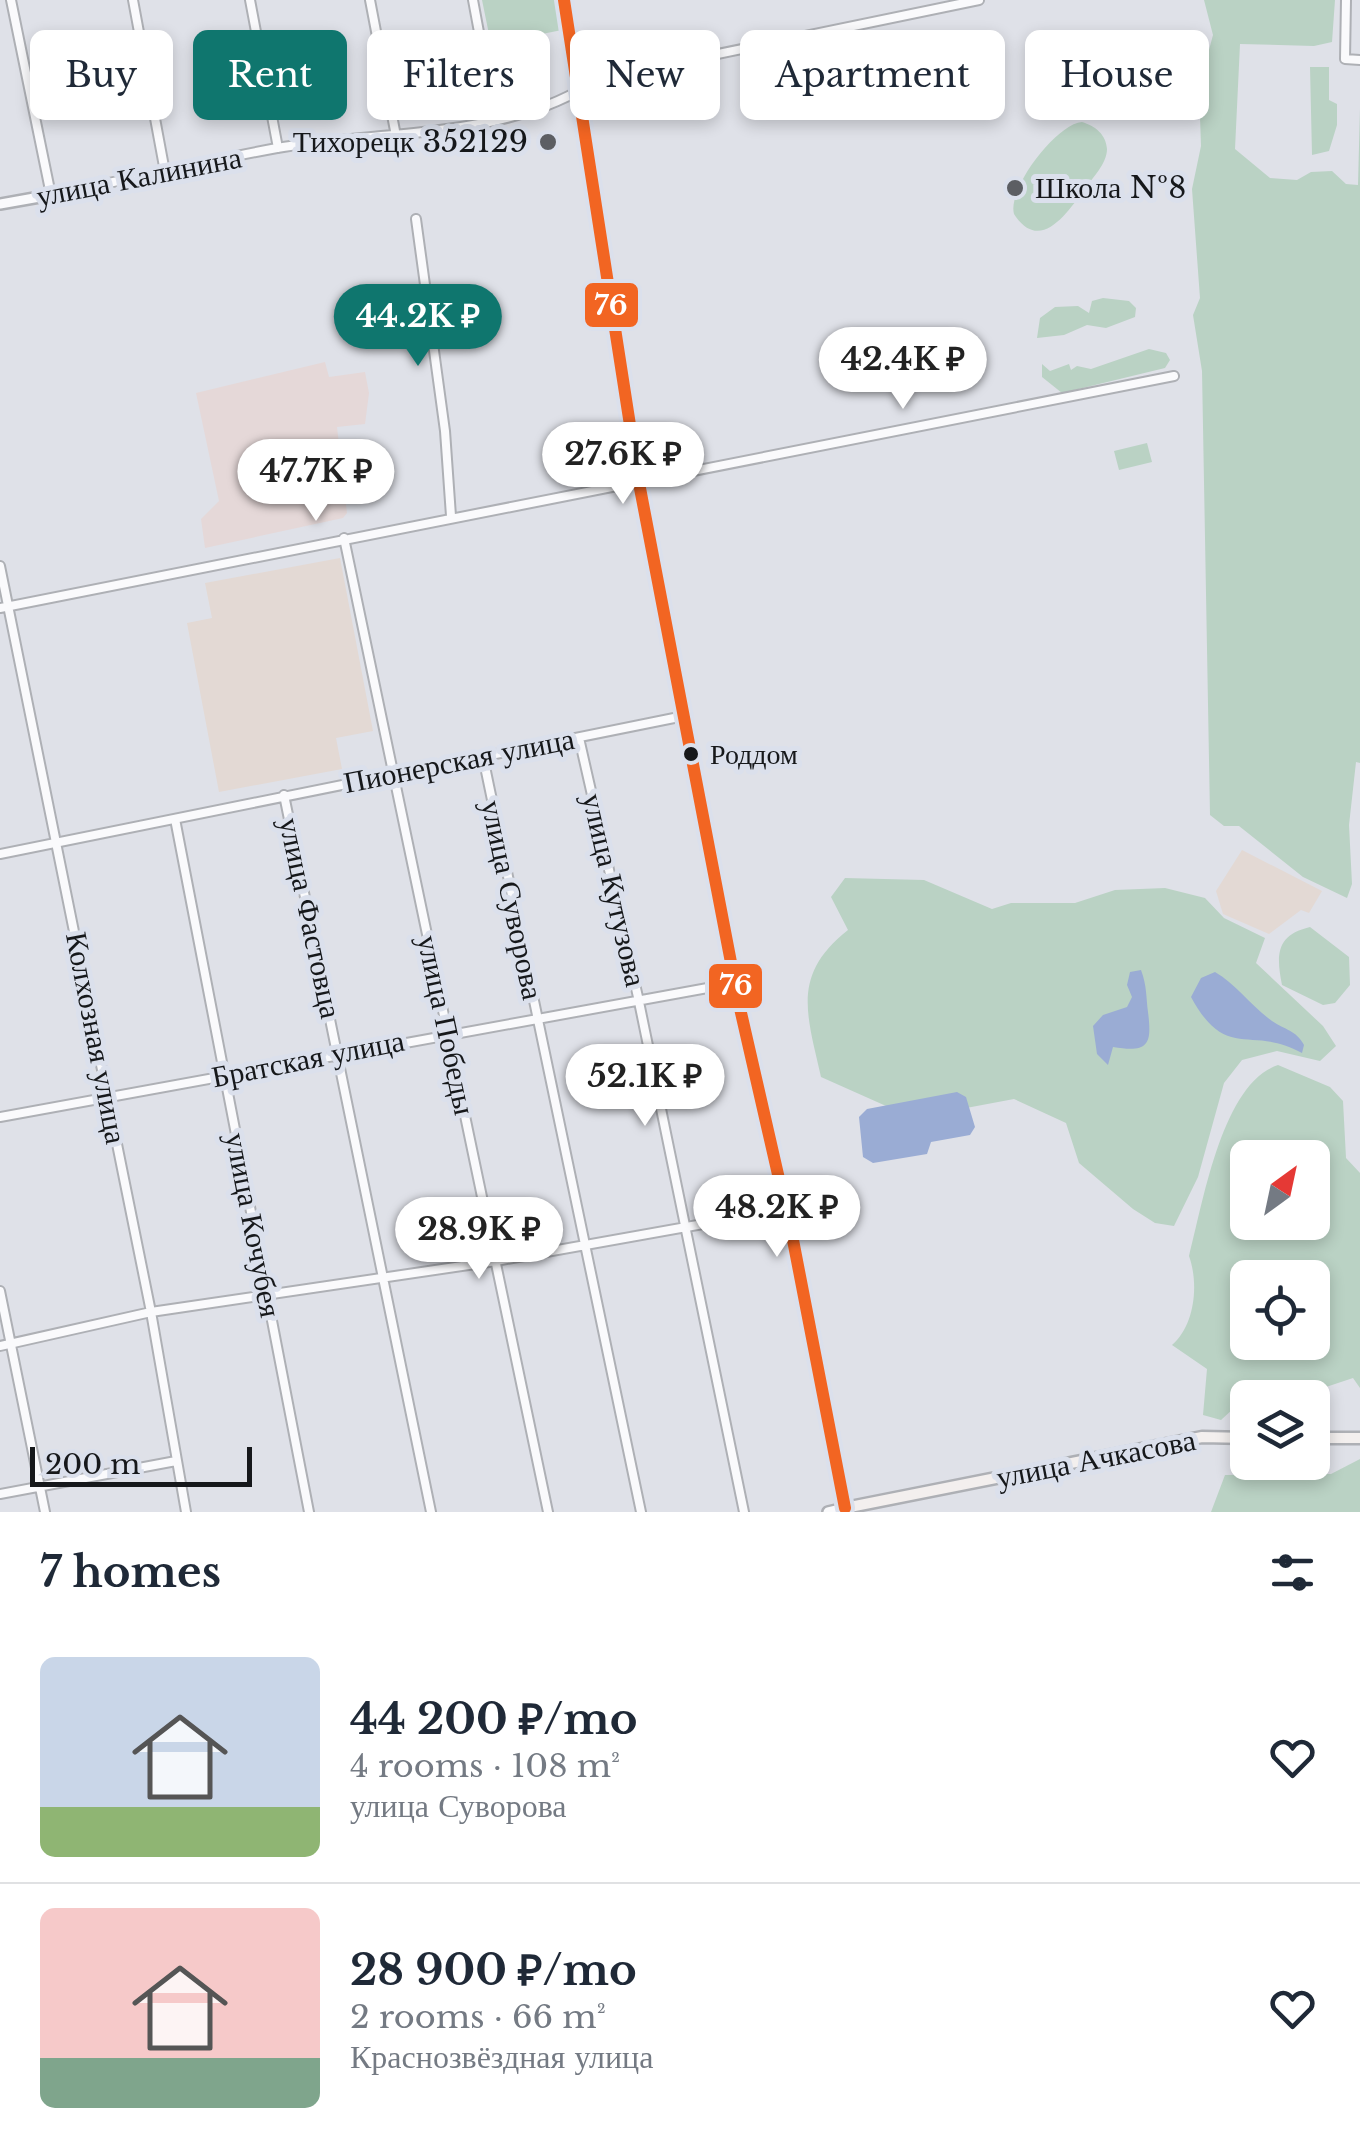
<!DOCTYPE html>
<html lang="en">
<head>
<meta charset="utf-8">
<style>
	:root { --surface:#fff; --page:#f2f2f3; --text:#1f2937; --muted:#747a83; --line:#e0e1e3; --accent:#0f766e }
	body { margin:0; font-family:"Libre Baskerville",serif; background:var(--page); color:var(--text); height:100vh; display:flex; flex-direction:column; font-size:38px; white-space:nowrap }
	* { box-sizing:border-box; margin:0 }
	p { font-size:32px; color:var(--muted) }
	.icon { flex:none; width:55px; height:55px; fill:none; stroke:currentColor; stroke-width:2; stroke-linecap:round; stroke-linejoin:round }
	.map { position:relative; height:1512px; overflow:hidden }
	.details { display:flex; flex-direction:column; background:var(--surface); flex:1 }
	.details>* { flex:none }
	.guide { position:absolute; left:30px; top:30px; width:1300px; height:90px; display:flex; gap:20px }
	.needle { width:65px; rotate:33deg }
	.controls { position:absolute; left:1230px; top:1140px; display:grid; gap:20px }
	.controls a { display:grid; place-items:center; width:100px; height:100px; border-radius:15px; background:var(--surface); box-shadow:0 5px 15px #0003; font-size:50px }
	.scale { position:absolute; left:30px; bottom:25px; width:222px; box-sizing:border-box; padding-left:10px; border:5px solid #16181b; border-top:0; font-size:28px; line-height:35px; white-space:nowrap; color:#16181b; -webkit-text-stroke:8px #dbe0ec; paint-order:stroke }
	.price { position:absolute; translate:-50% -85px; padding:0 22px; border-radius:35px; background:#fff; color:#222; font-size:32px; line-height:65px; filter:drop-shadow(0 2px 5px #0008) }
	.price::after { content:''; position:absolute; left:50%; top:60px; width:30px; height:22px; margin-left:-15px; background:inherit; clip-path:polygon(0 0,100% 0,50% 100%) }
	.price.on { background:var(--accent); color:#fff }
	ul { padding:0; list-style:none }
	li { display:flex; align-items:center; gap:30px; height:250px; padding:0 40px }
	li+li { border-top:2px solid var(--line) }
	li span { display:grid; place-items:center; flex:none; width:280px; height:200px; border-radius:15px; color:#555 }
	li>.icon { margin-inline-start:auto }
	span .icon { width:120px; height:120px; fill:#fffc; stroke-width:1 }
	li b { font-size:42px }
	h2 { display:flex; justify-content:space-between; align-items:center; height:120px; padding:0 40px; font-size:42px }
	.pill { padding:0 35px; border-radius:15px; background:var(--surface); box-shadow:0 5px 15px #0003; font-size:35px; line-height:90px }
	.pill.on { background:var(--accent); color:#fff }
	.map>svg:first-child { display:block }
	.industrial { fill:#e3d9d4 }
	.medical { fill:#e5d8d8 }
	.green { fill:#bad2c4; fill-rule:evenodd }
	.water { fill:#9aacd4 }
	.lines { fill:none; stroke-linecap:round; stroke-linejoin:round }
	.minor-casing { stroke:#aeb0b5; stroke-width:12 }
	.tertiary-casing { stroke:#aeb0b5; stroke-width:14 }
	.secondary-casing { stroke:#aeb0b5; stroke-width:15 }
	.minor { stroke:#fafafc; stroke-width:8 }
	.tertiary { stroke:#fafafc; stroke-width:9 }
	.secondary { stroke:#f3efee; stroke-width:10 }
	.bus-1-casing { stroke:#dbe0ec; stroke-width:20 }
	.bus-1 { stroke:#f26522; stroke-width:12 }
	.poi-dot { fill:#5c5e63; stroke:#dbe0ec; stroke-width:4 }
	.bus-dot { fill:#16181b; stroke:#dbe0ec; stroke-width:4 }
	.labels { text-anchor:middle; stroke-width:10; stroke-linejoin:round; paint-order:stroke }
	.bus-label { font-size:28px; fill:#16181b; stroke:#dbe0ec; text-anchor:start }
	.poi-label { font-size:30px; fill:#16181b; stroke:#dbe0ec; text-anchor:end }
	.street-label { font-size:30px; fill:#16181b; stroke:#dbe0ec }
	.line-badge { stroke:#dbe0ec; stroke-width:4 }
	.badge-label { font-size:28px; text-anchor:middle; font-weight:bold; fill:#fff }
</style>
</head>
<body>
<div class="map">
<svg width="1360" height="1512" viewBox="0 0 1360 1512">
	<rect width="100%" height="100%" fill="#dfe1e8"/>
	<path class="industrial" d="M340 558 373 731 336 738 342 769 219 792 187 623 212 618 205 583Z
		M1242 850 1322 891 1309 913 1301 910 1269 934 1223 914 1216 891Z"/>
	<path class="medical" d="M325 362 329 377 365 372 369 393 365 424 337 427 347 513 343 518 205 548 201 519 219 501 196 393Z"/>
	<path class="green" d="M482 0H557L562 30 491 44Z
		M1204 0H1335L1332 42 1314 46 1240 44 1235 149 1270 178 1297 180 1311 172 1332 171 1346 184 1358 185 1360 108V763L1356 762 1349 825 1352 884 1347 898 1303 877 1239 826H1224L1210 815 1202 371 1193 315 1200 298 1192 189 1201 146 1199 87 1213 35Z
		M1310 67H1329V100L1337 104V125L1329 151 1312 155Z
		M1082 122C1095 126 1106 134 1107 149 1107 164 1092 178 1084 190 1067 213 1040 254 1014 214 1007 189 1056 124 1082 122Z
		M1103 298 1129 301 1136 308 1135 317 1106 328 1087 325 1064 335 1037 338 1040 318 1055 307 1078 306 1089 313 1092 301Z
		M1149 349 1166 353 1170 360 1165 368 1062 393 1042 377V364L1050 371 1069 364 1071 370 1077 366 1091 369Z
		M1147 443 1152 462 1119 470 1114 451Z
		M845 878 924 880 992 909 1011 903H1075L1115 890 1165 888 1205 898 1224 918 1265 938 1256 963 1323 1026 1336 1046 1320 1061 1277 1051 1242 1060 1224 1083 1198 1177 1174 1226 1155 1223 1133 1209 1079 1163 1066 1123 1014 1099 913 1118 821 1077C807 1014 791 975 848 930L831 897Z
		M1310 927 1349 957 1350 985 1335 1003 1323 1005 1282 985C1276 955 1276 935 1310 927Z
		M1278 1065 1330 1087 1343 1101 1346 1158 1360 1173V1388L1353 1378 1326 1387 1300 1382 1277 1397 1248 1398 1247 1407 1233 1409 1221 1420 1203 1415 1207 1369 1172 1345C1195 1325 1199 1284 1189 1256 1203 1203 1222 1083 1278 1065ZM1248 1158H1312V1222H1248ZM1248 1278H1312V1342H1248Z
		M1360 1459V1512H1211L1225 1475 1331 1474Z"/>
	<path class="water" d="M1141 970C1147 986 1146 997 1148 1012 1152 1044 1149 1053 1113 1047L1108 1065 1097 1054 1093 1026 1103 1015 1127 1007 1132 997 1127 985 1130 972Z
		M1215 972C1237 985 1251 1006 1272 1021 1285 1030 1296 1030 1304 1045L1302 1053C1250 1024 1227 1063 1191 997L1201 978Z
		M957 1092 966 1097 975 1127 970 1135 931 1142 927 1154 873 1163 863 1157 859 1117 867 1109Z"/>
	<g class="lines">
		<g class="minor-casing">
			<path id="minor" d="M11 0 51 195C126 180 201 162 277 148 377 130 512 140 597 79L979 0
				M133 0 165 172
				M250 0 278 148
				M370 0 396 136
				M473 0 495 118
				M1346 0 1345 59 1360 60
				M416 219 445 431 451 516
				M344 538 548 1512
				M0 566 151 1312 186 1512
				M0 608 1174 376
				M579 738 638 997 744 1512
				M483 757 641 1512
				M284 795 431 1512
				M175 819 309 1512
				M0 854 684 716
				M0 1117 735 983
				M0 1291 45 1512
				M0 1346 151 1312 496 1261 787 1209
				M0 1494 176 1461"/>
		</g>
		<g class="tertiary-casing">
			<path id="tertiary" d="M0 204 51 195
				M828 1512 845 1508"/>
		</g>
		<g class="secondary-casing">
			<path id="secondary" d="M564 0 639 483 739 1004 793 1240 845 1508 1202 1437 1248 1438
				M1312 1438H1360"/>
		</g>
		<use href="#minor" class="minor"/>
		<use href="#tertiary" class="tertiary"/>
		<use href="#secondary" class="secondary"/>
		<g class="bus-1-casing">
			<path id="bus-1" d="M564 0 639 483 739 1004 793 1240 845 1508"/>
		</g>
		<use href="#bus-1" class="bus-1"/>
	</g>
	<g class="poi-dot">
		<circle cx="548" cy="142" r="10"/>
		<circle cx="1015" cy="188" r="10"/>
	</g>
	<circle class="bus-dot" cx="691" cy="754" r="9"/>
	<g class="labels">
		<g class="bus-label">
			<text x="710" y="764">Роддом</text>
		</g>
		<g class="poi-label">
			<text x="528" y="152">Тихорецк 352129</text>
			<text x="1035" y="198" text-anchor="start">Школа №8</text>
		</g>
		<g class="street-label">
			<text transform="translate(139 177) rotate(-11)" y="10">улица Калинина</text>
			<text transform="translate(459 761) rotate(-11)" y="10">Пионерская улица</text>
			<text transform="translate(614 890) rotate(77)" y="10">улица Кутузова</text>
			<text transform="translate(512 900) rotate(78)" y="10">улица Суворова</text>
			<text transform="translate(310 918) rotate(78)" y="10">улица Фастовца</text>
			<text transform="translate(446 1025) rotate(78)" y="10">улица Победы</text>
			<text transform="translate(96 1038) rotate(79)" y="10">Колхозная улица</text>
			<text transform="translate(308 1059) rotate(-11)" y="10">Братская улица</text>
			<text transform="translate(253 1225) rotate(79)" y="10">улица Кочубея</text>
			<text transform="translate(1096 1459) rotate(-11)" y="10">улица Ачкасова</text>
		</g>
	</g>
	<g class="line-badge">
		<rect x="583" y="281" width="57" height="48" rx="10" fill="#f26522"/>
		<rect x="707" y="962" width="57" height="48" rx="10" fill="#f26522"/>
	</g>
	<g class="badge-label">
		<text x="611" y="315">76</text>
		<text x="736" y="995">76</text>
	</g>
</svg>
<div class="controls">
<a><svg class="needle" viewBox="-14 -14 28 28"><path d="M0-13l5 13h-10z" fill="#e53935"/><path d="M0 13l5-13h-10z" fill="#747a83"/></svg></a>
<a><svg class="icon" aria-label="locate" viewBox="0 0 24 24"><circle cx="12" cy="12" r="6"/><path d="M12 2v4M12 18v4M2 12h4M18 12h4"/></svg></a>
<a><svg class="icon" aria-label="layers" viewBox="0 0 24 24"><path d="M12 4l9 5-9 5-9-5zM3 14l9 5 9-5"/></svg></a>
</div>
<div class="scale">200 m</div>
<b class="price on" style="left:418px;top:369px">44.2K ₽</b>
<b class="price" style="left:903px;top:412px">42.4K ₽</b>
<b class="price" style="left:623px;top:507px">27.6K ₽</b>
<b class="price" style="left:316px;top:524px">47.7K ₽</b>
<b class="price" style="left:645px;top:1129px">52.1K ₽</b>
<b class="price" style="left:777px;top:1260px">48.2K ₽</b>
<b class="price" style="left:479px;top:1282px">28.9K ₽</b>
<div class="guide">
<a class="pill">Buy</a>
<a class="pill on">Rent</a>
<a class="pill">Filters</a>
<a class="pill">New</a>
<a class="pill">Apartment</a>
<a class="pill">House</a>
</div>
</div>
<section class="details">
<h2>7 homes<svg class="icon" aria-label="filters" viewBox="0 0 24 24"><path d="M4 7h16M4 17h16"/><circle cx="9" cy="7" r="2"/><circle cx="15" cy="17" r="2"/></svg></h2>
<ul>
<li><span style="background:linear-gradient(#c9d6e8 75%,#8fb573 0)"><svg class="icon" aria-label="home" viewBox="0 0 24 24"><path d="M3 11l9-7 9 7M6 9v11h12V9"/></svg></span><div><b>44 200 ₽/mo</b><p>4 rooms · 108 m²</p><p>улица Суворова</p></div><svg class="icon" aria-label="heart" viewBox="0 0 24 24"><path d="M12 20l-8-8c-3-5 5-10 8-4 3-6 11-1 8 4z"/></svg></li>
<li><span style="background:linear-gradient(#f6c9c9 75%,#7fa58c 0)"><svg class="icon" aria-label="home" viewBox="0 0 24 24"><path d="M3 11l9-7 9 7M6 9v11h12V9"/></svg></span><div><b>28 900 ₽/mo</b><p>2 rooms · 66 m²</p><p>Краснозвёздная улица</p></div><svg class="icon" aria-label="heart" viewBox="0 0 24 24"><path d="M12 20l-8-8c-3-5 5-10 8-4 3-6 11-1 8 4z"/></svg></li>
</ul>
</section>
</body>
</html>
